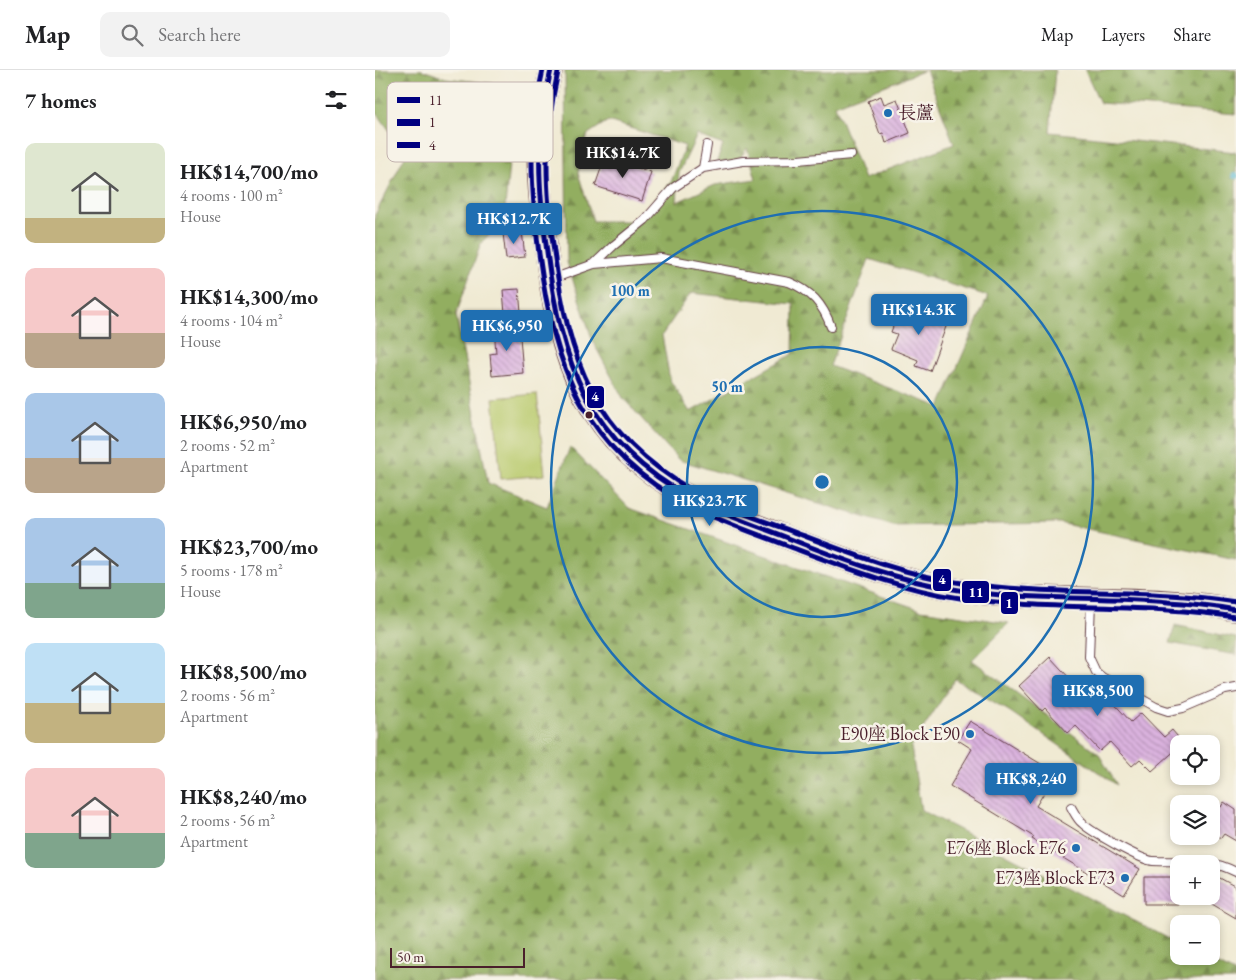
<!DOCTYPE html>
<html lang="en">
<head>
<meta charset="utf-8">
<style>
	:root { --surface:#fff; --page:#f2f2f2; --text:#202124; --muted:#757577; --line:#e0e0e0; --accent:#1f6fb2 }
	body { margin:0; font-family:"EB Garamond","Noto Serif TC",serif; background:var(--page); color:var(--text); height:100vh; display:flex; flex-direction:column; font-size:19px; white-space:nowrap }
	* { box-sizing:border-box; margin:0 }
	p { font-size:16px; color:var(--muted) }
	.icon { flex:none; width:28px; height:28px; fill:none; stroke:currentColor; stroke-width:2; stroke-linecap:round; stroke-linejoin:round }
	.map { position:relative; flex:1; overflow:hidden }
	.sheet { display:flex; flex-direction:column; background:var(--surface); width:375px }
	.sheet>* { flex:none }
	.buttons { position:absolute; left:795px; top:665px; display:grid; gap:10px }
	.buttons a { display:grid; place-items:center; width:50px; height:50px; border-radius:10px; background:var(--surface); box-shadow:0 2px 8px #0003; font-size:25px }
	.scale { position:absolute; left:15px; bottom:12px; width:135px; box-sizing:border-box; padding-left:5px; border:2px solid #4a1f2b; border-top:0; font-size:14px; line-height:18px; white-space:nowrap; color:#4a1f2b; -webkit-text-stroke:4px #f7f3e8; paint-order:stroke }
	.price { position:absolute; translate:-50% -42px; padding:0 11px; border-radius:5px; background:var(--accent); color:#fff; font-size:16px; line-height:32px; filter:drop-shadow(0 1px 2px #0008) }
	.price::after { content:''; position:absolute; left:50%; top:30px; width:15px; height:11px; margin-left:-8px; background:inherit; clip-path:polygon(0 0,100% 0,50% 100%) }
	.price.selected { background:#222; color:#fff }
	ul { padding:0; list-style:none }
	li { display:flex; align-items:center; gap:15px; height:125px; padding:0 25px }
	li span { display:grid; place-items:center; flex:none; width:140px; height:100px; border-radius:10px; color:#555 }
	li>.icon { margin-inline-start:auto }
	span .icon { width:60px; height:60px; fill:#fffc; stroke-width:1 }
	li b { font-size:21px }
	h2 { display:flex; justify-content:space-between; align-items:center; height:60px; padding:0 25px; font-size:21px }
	header { display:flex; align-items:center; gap:30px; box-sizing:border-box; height:70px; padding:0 25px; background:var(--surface); border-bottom:1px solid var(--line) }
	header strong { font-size:24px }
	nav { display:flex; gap:28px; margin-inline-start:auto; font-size:18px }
	.search { width:350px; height:45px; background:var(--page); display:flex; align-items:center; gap:12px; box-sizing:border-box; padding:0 18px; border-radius:10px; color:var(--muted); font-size:19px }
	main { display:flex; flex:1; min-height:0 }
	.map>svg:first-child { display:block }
	.grass { fill:#b9ca6d; stroke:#82744c }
	.forest { fill:url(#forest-firs); stroke:#6e6646; fill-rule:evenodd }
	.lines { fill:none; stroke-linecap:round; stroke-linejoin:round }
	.stream { stroke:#53b5d2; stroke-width:5.5 }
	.building { fill:url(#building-back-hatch) }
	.lane-casing { stroke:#633d44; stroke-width:10 }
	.secondary-casing { stroke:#633d44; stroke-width:24 }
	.lane { stroke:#fff; stroke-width:8 }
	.secondary { stroke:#f9e7c3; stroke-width:21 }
	.bus-1-casing { stroke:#f7f3e8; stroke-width:9 }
	.bus-2-casing { stroke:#f7f3e8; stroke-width:9 }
	.bus-3-casing { stroke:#f7f3e8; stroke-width:9 }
	.bus-1 { stroke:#000080; stroke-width:5 }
	.bus-2 { stroke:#000080; stroke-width:5 }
	.bus-3 { stroke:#000080; stroke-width:5 }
	.ring { fill:none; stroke:#1f6fb2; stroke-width:2.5 }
	.poi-dot { fill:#1f6fb2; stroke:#f7f3e8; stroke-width:2 }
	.bus-dot { fill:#4a1f2b; stroke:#f7f3e8; stroke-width:2 }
	.labels { text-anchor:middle; stroke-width:5; stroke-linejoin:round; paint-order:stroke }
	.poi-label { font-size:18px; fill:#4a1f2b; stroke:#f7f3e8; text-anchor:end }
	.key { fill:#f7f3e8; stroke:#c3b3af; stroke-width:1 }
	.key-label { font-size:14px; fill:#4a1f2b }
	.centre { fill:#1f6fb2; stroke:#f7f3e8; stroke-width:2.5 }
	.ring-label { font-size:15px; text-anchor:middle; font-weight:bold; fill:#1f6fb2; stroke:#f7f3e8; stroke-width:5; stroke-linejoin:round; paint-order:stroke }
	.line-badge { stroke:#f7f3e8; stroke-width:2 }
	.badge-label { font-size:14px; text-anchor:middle; font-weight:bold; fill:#fff }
</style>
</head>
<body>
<header>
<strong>Map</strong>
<div class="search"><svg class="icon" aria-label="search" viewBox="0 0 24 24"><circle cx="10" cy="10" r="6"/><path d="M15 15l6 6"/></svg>Search here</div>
<nav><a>Map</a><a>Layers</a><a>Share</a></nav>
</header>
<main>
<section class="sheet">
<h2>7 homes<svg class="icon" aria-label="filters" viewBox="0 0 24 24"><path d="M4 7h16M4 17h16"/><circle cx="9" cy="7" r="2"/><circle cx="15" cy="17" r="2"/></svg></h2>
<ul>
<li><span style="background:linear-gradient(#dfe7d0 75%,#c2b280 0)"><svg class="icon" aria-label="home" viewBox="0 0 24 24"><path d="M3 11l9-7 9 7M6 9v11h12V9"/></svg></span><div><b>HK$14,700/mo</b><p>4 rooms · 100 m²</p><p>House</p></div></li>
<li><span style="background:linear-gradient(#f6c9c9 65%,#b9a48a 0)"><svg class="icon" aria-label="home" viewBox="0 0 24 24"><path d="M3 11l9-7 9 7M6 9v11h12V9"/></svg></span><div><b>HK$14,300/mo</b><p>4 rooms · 104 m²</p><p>House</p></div></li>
<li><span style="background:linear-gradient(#a9c7e8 65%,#b9a48a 0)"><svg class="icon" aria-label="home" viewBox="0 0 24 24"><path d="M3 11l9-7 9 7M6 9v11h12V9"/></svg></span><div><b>HK$6,950/mo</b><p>2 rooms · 52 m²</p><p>Apartment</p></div></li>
<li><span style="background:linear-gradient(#a9c7e8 65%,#7fa58c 0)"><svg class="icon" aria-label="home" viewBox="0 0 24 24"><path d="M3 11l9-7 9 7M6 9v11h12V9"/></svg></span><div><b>HK$23,700/mo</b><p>5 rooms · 178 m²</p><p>House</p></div></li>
<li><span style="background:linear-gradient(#bfe0f5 60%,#c2b280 0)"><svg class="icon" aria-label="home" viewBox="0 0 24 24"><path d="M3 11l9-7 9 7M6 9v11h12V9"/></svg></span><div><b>HK$8,500/mo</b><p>2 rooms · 56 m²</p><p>Apartment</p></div></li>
<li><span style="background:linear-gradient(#f6c9c9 65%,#7fa58c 0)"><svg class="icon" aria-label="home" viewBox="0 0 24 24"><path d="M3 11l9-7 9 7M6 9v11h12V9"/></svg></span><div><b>HK$8,240/mo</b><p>2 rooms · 56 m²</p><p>Apartment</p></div></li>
</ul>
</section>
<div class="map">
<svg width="861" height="910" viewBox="0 0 861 910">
	<defs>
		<pattern id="forest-firs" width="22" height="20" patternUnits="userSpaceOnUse" patternTransform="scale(1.25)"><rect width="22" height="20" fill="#92ae60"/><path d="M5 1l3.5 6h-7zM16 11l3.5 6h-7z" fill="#798d4f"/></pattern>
		<pattern id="building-back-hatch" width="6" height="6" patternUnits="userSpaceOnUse" patternTransform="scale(1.25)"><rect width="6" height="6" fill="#dbb3df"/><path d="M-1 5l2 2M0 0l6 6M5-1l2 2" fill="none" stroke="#b491b5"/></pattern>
	</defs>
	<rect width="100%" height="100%" fill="#f7f3e8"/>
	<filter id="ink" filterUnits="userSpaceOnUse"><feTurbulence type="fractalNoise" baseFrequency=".02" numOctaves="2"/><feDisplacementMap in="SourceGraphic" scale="10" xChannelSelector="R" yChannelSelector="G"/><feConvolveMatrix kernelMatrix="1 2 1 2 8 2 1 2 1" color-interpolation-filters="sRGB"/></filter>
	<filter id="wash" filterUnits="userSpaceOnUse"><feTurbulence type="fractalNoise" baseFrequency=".0096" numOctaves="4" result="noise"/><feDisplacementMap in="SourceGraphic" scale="20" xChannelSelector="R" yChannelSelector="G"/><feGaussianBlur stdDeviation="1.12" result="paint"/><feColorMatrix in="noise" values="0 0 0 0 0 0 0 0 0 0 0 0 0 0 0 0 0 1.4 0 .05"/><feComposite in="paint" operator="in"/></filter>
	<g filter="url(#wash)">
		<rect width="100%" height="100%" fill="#f0ead3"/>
		<path class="grass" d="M162 324 170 405 126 409 118 328Z"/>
		<path class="forest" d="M0 0H47L71 8 141 16 129 149 106 173 81 245 113 413 172 437 195 377 254 438 546 540 634 553 597 590 723 683 742 715 634 641 580 609 536 677 546 740 804 874V886H827L861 904V910H0V145L31 84 0 40Z
			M190 0H550L460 35 489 109 579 74 551 0H680L675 62 861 82V490L684 453 518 456 304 390 248 328 218 272 192 192ZM233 51 310 76 296 112 259 151H218L203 103 213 64ZM322 65 348 75 342 91 358 98 372 78 381 109 340 115 302 132 304 103ZM494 189 613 226 565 337 455 296ZM316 223 419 234 418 284 315 342 295 310 287 265Z
			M710 0H861V44L725 33Z
			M800 555 861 568V585L795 573Z"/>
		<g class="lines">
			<path class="stream" d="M859 106H861"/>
		</g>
		<g id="blocks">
			<path class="building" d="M506 26 509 34 522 29 535 63 511 73 508 63 505 64 493 31Z
				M230 87 276 102 267 131 220 116Z
				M147 161 150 187 131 189 128 163Z
				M144 219 146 243 130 244 128 220Z
				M525 238 539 243 540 239 573 251 555 301 541 296 543 290 516 279 522 264 516 262Z
				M144 255 148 303 117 306 115 284 121 283 119 258Z
				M675 587 698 612 701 609 725 634 733 627 756 652 766 643 789 667 797 660 808 673 804 674V677L777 701 765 689 757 696 735 672 725 681 701 656 693 663 670 638 667 641 644 616Z
				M595 651 681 703 661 736 765 799 749 825 657 769 659 767 575 716 597 679 583 670Z
				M836 731 846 737 849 732 861 740V771L849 764 846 768 836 762Z
				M769 807H804V834H769Z
				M843 807 861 817V848L830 830 832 826H836V819Z"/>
		</g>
	</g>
	<g filter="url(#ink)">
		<use href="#blocks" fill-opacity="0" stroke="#633d44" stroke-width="1"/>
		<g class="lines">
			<g class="lane-casing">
				<path id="lane" d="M328 98 368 91 423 90 476 85
					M219 194 238 176 270 150 298 118 328 98 332 75
					M177 209 219 194 286 188 414 212C436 221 448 234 456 257
					M716 531 714 587 721 602 727 607 781 637 793 641 808 638 850 620 861 618
					M696 737C699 742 702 749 707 753 716 762 766 790 778 791 810 793 830 786 861 802"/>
			</g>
			<g class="secondary-casing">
				<path id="secondary" d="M176 0C170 24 166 48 164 72 162 107 167 143 171 177 183 288 211 373 316 428 347 444 381 455 413 468 469 489 524 511 584 520 675 535 770 522 861 540"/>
			</g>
			<use href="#lane" class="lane"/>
			<use href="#secondary" class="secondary"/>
			<g class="bus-1-casing">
				<path id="bus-1" d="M176 0C160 66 163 116 172 182 186 293 213 372 316 428 345 444 378 454 408 466 465 489 523 511 584 520 653 531 723 526 793 532 816 533 838 536 861 540"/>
			</g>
			<g class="bus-2-casing">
				<path id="bus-2" d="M168 0C152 66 156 118 164 184 179 297 208 380 315 436 346 452 380 463 413 476 469 497 525 519 585 528 676 541 769 533 860 547"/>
			</g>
			<g class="bus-3-casing">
				<path id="bus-3" d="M183 2C168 67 170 116 179 182 194 291 218 363 318 421 350 438 386 450 419 462 474 483 529 505 587 513 678 526 770 518 861 532"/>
			</g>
			<use href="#bus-1" class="bus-1"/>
			<use href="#bus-2" class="bus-2"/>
			<use href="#bus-3" class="bus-3"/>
		</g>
	</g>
	<g class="ring">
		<circle cx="447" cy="412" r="135"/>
		<circle cx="447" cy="412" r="271"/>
	</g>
	<g class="poi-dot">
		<circle cx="513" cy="43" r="5"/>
		<circle cx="595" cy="664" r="5"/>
		<circle cx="701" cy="778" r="5"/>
		<circle cx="750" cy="808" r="5"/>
	</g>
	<circle class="bus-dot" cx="214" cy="345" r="4.5"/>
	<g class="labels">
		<g class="poi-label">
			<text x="523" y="49" text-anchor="start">長蘆</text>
			<text x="585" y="670">E90座 Block E90</text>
			<text x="691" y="784">E76座 Block E76</text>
			<text x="740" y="814">E73座 Block E73</text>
		</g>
	</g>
	<rect x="12" y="12" width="166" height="80" rx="8" class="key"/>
	<rect x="22" y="27" width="23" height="6" fill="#000080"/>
	<rect x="22" y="49" width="23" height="7" fill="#000080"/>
	<rect x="22" y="72" width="23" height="6" fill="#000080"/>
	<g class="key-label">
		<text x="54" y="35">11</text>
		<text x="54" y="57">1</text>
		<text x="54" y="80">4</text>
	</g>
	<circle cx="447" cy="412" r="8" class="centre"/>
	<g class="ring-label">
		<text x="255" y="226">100 m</text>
		<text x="352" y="322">50 m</text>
	</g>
	<g class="line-badge">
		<rect x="211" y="315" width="19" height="24" rx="5" fill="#000080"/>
		<rect x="557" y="498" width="20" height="24" rx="5" fill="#000080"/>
		<rect x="586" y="510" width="29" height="24" rx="5" fill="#000080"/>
		<rect x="625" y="521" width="19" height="24" rx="5" fill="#000080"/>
	</g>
	<g class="badge-label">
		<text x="220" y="331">4</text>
		<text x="567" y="514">4</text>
		<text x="601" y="527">11</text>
		<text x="634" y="538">1</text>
	</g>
</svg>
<div class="buttons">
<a><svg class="icon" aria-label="locate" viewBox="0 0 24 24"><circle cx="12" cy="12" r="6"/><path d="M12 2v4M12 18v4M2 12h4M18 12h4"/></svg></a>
<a><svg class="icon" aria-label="layers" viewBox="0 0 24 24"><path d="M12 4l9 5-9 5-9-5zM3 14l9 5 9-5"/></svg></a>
<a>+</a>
<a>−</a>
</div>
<div class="scale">50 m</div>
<b class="price selected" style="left:248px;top:109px">HK$14.7K</b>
<b class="price" style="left:139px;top:175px">HK$12.7K</b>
<b class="price" style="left:544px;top:266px">HK$14.3K</b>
<b class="price" style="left:132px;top:282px">HK$6,950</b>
<b class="price" style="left:335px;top:457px">HK$23.7K</b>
<b class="price" style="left:723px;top:647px">HK$8,500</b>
<b class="price" style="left:656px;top:735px">HK$8,240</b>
</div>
</main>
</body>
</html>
